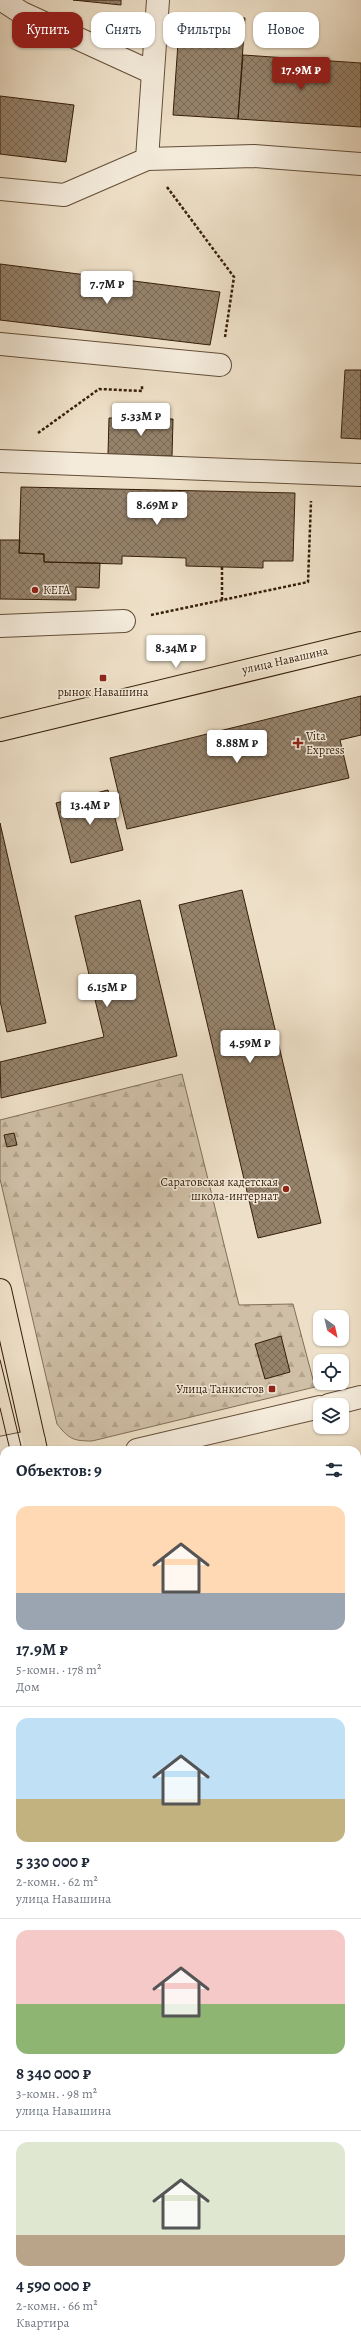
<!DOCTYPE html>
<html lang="ru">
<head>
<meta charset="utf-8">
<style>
	:root { --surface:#fff; --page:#f2f2f3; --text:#1f2937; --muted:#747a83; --line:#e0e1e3; --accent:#8f2418 }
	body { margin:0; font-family:Alegreya,serif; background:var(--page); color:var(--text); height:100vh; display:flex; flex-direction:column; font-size:15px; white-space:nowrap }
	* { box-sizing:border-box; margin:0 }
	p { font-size:13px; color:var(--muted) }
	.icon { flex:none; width:22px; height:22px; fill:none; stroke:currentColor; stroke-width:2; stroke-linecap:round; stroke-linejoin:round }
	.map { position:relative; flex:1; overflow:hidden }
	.details { position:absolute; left:0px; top:1446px; width:361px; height:904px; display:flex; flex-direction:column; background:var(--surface); border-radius:12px 12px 0 0; box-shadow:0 1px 3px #0004 }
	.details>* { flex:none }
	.guide { position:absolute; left:12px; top:12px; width:337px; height:36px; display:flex; gap:8px }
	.needle { width:26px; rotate:146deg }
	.buttons { position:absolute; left:313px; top:1310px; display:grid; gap:8px }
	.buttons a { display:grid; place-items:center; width:36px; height:36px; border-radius:8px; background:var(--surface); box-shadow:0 1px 3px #0004; font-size:20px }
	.price { position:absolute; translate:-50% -34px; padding:0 9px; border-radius:4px; background:#fff; color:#222; font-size:13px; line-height:26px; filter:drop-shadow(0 1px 2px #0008) }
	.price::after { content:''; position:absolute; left:50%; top:24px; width:12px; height:9px; margin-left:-6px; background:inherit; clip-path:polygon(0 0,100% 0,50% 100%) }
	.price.selected { background:var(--accent); color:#fff }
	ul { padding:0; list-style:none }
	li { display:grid; align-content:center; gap:8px; height:212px; padding:0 16px }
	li+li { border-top:1px solid var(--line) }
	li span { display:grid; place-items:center; height:124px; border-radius:12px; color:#555 }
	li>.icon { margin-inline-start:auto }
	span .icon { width:72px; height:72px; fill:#fffc; stroke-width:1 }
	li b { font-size:17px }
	h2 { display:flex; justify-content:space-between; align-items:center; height:48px; padding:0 16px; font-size:17px }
	.tag { padding:0 14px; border-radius:12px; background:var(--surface); box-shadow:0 1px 3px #0004; font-size:14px; line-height:36px }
	.tag.selected { background:var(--accent); color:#fff }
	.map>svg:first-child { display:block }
	.forest { fill:url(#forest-firs); stroke:#826e58 }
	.park { fill:url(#park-crowns); stroke:#826e58 }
	.building { fill:url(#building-cross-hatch); stroke:#361e08 }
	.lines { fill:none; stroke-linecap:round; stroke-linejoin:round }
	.minor-casing { stroke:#644e38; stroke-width:24 }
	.major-casing { stroke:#361e08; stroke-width:24 }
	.path { stroke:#361e08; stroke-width:2.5; stroke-dasharray:3 2; stroke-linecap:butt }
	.minor { stroke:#f4ebdb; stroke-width:22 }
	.major { stroke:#eee0c8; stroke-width:22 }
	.tram { stroke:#361e08; stroke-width:1 }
	.poi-dot { fill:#8f2418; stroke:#f4ebdb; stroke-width:1.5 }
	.labels { text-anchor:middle; stroke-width:3; stroke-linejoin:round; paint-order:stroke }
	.poi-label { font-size:12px; fill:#361e08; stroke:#f4ebdb; text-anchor:start }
	.street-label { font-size:12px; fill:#361e08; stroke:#f4ebdb }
</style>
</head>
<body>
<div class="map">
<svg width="361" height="2350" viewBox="0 0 361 2350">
	<defs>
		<pattern id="forest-firs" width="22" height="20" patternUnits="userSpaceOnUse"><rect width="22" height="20" fill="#cfbfa7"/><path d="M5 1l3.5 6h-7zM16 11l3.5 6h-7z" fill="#b2a48e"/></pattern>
		<pattern id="park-crowns" width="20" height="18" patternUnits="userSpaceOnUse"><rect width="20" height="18" fill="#cfbfa7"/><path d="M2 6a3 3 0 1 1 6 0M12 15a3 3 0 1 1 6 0" fill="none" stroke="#b2a48e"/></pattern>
		<pattern id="building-cross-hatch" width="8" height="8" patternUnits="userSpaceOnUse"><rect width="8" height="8" fill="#96836c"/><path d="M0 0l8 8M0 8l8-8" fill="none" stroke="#7b6b57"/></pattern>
	</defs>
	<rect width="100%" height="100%" fill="#eee0c8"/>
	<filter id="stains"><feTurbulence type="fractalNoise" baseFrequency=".005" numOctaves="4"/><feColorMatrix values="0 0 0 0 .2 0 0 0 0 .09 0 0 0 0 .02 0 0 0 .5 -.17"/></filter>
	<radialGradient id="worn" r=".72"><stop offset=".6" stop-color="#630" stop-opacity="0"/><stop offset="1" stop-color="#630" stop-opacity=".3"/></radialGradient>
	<path class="forest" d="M182 1074 239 1305 293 1304 315 1387 92 1441C73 1441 69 1439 57 1424L0 1179V1120Z"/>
	<path class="park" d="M0 1500 4 1517V1782L0 1783Z"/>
	<path class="building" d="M73 0H121V5Z
		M180 14 245 18 238 119 173 115Z
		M243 55 361 63V127L238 119Z
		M0 96 74 105 66 162 0 154Z
		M0 264 220 292 210 345 0 320Z
		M345 370H361V439L341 438Z
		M109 418 173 419 172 456 108 454Z
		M21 487 295 493 293 561H263V568L186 566V558L122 556V564L44 562V554L19 553Z
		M0 540H20L19 553 44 554V562L100 563 99 588 76 587V600L0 599Z
		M361 696V735L340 740 349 778 127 829 110 758Z
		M108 790 123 850 71 863 56 803Z
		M0 823 46 1023 7 1032 0 1001Z
		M242 890 321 1223 258 1238 179 905Z
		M140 900 177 1056 1 1098 0 1062 104 1037 75 916Z
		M14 1133 17 1145 7 1147 4 1135Z
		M281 1336 290 1372 265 1379 255 1344Z
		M4 1823V1999L0 1983V1824Z
		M4 2059V2083L0 2067V2060Z
		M4 2329V2346H172L173 2350H0V2330Z"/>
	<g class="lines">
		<g class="minor-casing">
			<path id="minor" d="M2 0 22 13 151 72
				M147 159 158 0
				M0 189 64 195 147 159 254 156 361 164
				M0 344 220 365
				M0 461 361 475
				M0 626 124 621
				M329 1405 361 1397
				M0 1448 34 1441
				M137 1450 320 1407
				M0 1804 4 1803
				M0 2265 4 2281
				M0 2302 4 2301"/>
		</g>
		<g class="major-casing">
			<path id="major" d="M0 730 361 643
				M0 1290 36 1450
				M257 2346V2350"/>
		</g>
		<path class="path" d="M167 187 234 277 225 337
			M38 433 99 389 142 391V386
			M222 600V567
			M151 615 308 582 311 501
			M0 1688 4 1691"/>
		<use href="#minor" class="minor"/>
		<use href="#major" class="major"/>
		<path class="tram" d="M0 1360 22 1450
			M0 1408 10 1450
			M234 2346 236 2350
			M248 2346 250 2350
			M202 2350V2346"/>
	</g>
	<g class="poi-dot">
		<circle cx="35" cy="590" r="4"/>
		<rect x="99" y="674" width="8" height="8" rx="2"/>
		<path d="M296 737h4v4h4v4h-4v4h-4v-4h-4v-4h4z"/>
		<circle cx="286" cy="1189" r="4"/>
		<rect x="268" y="1385" width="8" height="8" rx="2"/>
	</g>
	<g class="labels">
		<g class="poi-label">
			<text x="43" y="594">КЕГА</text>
			<text x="103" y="696" text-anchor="middle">рынок Навашина</text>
			<text x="306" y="740">Vita<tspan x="306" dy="14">Express</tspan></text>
			<text x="278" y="1186" text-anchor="end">Саратовская кадетская<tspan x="278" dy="14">школа-интернат</tspan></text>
			<text x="264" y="1393" text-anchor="end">Улица Танкистов</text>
		</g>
		<g class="street-label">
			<text transform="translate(285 660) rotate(-13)" y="4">улица Навашина</text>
		</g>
	</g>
	<rect width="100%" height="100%" filter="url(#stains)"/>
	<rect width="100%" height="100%" fill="url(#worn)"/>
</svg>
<div class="buttons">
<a><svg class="needle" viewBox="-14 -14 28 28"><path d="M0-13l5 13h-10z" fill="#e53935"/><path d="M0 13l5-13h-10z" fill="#747a83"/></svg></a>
<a><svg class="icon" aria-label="locate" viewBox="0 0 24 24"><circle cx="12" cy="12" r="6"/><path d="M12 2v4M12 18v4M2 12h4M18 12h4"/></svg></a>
<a><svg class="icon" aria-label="layers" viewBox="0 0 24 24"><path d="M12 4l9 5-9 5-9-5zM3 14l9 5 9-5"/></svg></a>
</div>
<b class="price selected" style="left:301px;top:91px">17.9M ₽</b>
<b class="price" style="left:107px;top:305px">7.7M ₽</b>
<b class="price" style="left:141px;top:437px">5.33M ₽</b>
<b class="price" style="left:157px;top:526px">8.69M ₽</b>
<b class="price" style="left:176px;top:669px">8.34M ₽</b>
<b class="price" style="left:237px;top:764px">8.88M ₽</b>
<b class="price" style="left:90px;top:826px">13.4M ₽</b>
<b class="price" style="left:107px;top:1008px">6.15M ₽</b>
<b class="price" style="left:250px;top:1064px">4.59M ₽</b>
<div class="guide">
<a class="tag selected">Купить</a>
<a class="tag">Снять</a>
<a class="tag">Фильтры</a>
<a class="tag">Новое</a>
</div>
<section class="details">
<h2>Объектов: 9<svg class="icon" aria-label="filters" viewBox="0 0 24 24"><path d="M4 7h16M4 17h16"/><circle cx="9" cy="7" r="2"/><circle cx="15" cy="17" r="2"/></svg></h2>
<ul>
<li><span style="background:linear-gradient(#ffd9b3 70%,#9aa5b1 0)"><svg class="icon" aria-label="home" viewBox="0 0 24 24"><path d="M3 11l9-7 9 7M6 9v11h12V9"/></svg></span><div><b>17.9M ₽</b><p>5-комн. · 178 m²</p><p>Дом</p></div></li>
<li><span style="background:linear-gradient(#bfe0f5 65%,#c2b280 0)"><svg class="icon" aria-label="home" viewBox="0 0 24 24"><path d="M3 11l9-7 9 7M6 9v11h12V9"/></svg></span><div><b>5 330 000 ₽</b><p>2-комн. · 62 m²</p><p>улица Навашина</p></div></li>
<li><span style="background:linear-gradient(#f6c9c9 60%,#8fb573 0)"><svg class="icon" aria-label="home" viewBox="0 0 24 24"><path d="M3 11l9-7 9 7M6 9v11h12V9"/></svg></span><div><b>8 340 000 ₽</b><p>3-комн. · 98 m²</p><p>улица Навашина</p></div></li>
<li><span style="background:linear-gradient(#dfe7d0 75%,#b9a48a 0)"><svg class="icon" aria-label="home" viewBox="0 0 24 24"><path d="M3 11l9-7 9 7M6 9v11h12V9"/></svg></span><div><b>4 590 000 ₽</b><p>2-комн. · 66 m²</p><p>Квартира</p></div></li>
</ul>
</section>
</div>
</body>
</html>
